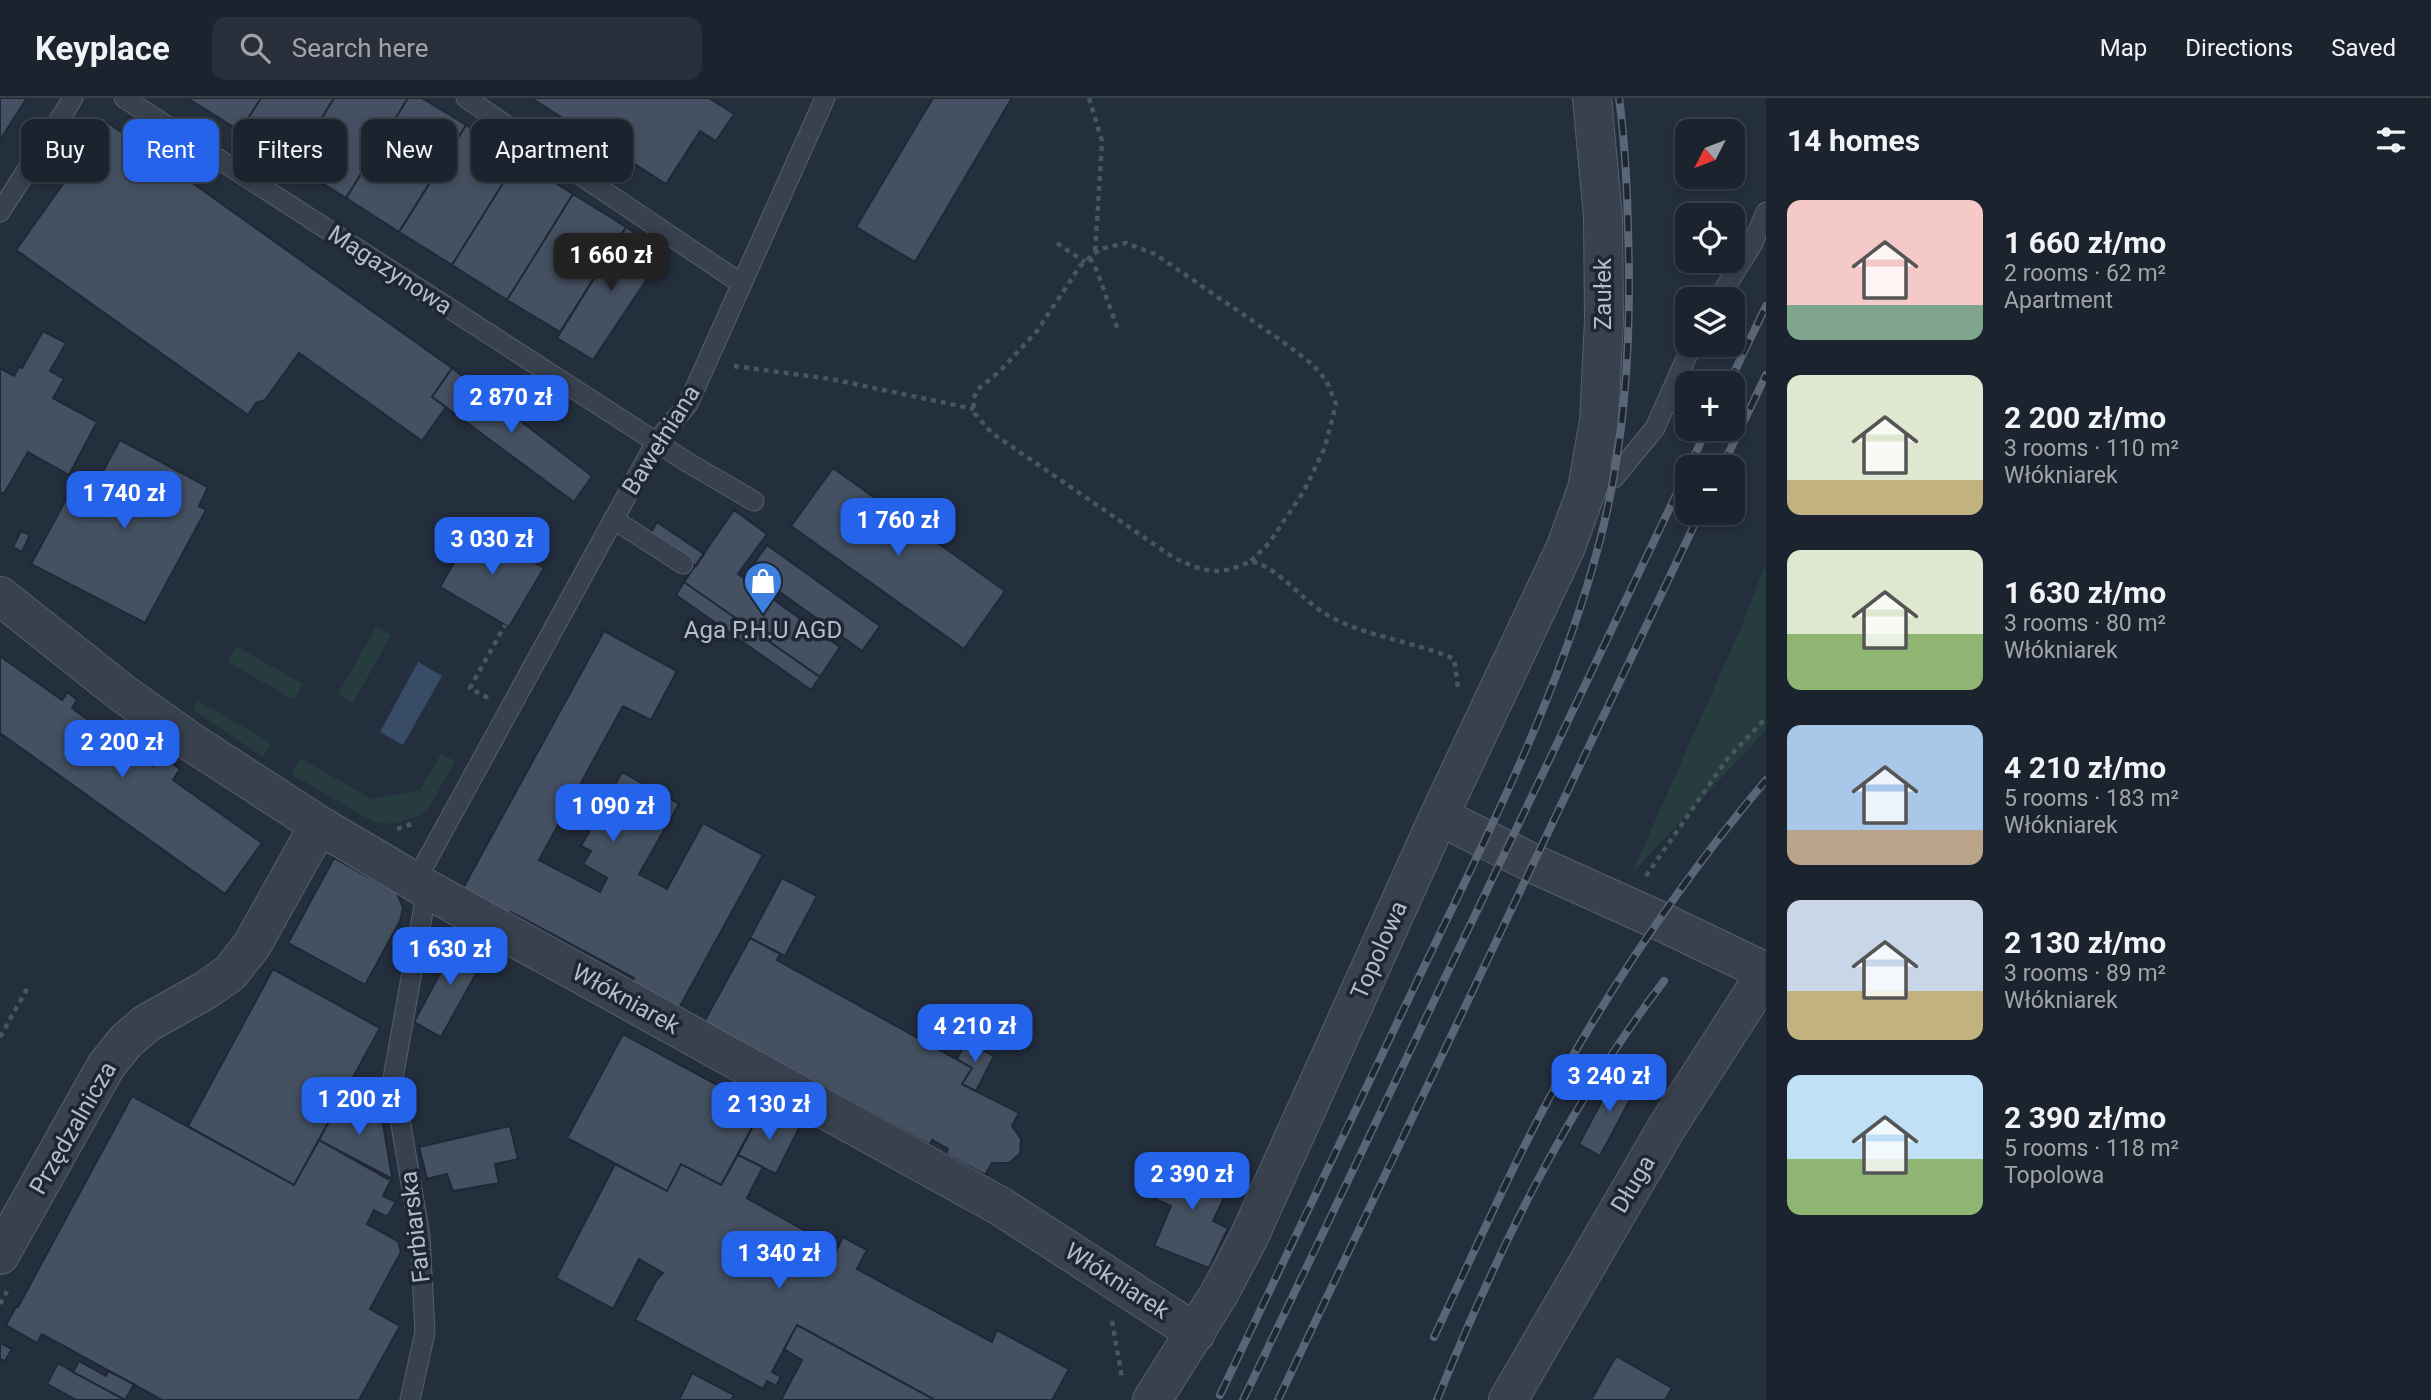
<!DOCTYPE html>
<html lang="en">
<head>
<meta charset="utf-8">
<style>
	:root { --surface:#1b232e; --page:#282f3a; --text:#f1f3f6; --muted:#a0a4aa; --line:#39404a; --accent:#2563eb }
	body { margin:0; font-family:Roboto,sans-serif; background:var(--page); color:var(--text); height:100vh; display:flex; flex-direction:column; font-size:26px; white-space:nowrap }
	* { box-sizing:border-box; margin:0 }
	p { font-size:23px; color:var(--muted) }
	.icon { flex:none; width:38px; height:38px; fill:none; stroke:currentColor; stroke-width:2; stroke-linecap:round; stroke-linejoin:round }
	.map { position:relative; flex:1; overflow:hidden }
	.sheet { display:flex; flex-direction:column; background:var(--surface); width:665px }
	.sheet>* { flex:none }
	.banner { position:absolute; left:21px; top:21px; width:665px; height:63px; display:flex; gap:14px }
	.needle { width:46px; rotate:228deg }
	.fabs { position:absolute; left:1675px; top:21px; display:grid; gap:14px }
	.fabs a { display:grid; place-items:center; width:70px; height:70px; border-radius:14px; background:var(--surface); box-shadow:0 4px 10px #0003,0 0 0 2px var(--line); font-size:35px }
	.price { position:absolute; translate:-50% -60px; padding:0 16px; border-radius:14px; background:var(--accent); color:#fff; font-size:23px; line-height:46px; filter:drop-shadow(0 2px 4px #0008) }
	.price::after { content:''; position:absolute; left:50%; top:42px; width:21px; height:16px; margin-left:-10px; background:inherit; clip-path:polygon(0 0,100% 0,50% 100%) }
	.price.on { background:#222; color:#fff }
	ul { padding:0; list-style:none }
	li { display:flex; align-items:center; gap:21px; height:175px; padding:0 21px }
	li span { display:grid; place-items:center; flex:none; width:196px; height:140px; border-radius:14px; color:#555 }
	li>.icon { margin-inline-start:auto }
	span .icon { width:84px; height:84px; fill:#fffc; stroke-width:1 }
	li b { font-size:30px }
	h2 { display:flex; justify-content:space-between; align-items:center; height:84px; padding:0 21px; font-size:30px }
	.chip { padding:0 24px; border-radius:14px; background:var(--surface); box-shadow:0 4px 10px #0003,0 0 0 2px var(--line); font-size:24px; line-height:63px }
	.chip.on { background:var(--accent); color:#fff }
	header { display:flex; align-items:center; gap:42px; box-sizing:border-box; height:98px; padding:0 35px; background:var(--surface); border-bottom:2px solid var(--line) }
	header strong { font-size:33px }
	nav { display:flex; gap:38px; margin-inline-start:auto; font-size:24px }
	.search { width:490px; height:63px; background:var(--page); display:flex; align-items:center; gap:18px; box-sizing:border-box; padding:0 24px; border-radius:14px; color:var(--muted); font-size:26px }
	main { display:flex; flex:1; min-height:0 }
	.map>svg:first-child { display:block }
	.green { fill:#263c3f }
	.water { fill:#394c67 }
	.building { fill:#455162; stroke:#1f2835; stroke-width:2 }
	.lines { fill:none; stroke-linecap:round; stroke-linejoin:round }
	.service-casing { stroke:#565f6c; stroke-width:21 }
	.minor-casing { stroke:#565f6c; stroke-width:40 }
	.path { stroke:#44595c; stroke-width:4.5; stroke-dasharray:5 5; stroke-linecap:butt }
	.service { stroke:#38414e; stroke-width:19 }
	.minor { stroke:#38414e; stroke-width:38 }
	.rail-casing { stroke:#5a6575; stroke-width:8 }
	.rail { stroke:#1d2633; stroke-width:5; stroke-dasharray:16; stroke-linecap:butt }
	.labels { text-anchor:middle; stroke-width:7; stroke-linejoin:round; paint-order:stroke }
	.street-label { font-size:24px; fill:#b4bcc9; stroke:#1d2633 }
	.poi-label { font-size:24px; fill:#b4bcc9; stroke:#1d2633 }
</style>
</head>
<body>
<header>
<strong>Keyplace</strong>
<div class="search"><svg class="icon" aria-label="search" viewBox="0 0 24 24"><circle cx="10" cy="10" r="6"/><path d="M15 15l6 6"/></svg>Search here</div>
<nav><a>Map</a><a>Directions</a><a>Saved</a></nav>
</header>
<main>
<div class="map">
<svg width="1766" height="1302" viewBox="0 0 1766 1302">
	<rect width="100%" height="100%" fill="#242f3e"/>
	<path class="green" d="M1766 464V632L1632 775 1743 525Z
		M376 529 391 537 353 605 338 596Z
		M236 548 303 586 294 602 228 564Z
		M198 603 271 645 263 659 193 612Z
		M441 656 455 663 428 711 418 718 391 726 372 723 291 676 300 660 372 701 420 692Z"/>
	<path class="water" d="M418 564 442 578 403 647 380 634Z"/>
	<path class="building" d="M0 0H27L0 42Z
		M187 0H261L240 33Z
		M261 0H334L293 67 240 33Z
		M334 0H408L346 100 293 67Z
		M408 0H422L466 27 399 134 346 100Z
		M531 0H709L734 16 716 43 700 33 666 86Z
		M933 0H1012L915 164 856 129Z
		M107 24 452 270 432 299 446 309 422 343 299 255 265 302 256 305 248 317 16 152Z
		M466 27 518 61 452 167 399 134Z
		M518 61 573 96 507 202 452 167Z
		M573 96 626 129 560 234 507 202Z
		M626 129 665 154 593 262 557 240Z
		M43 233 66 245 50 273 64 281 53 300 97 324 69 377 28 354 5 394 0 396V270L14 278 19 269 22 270Z
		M452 270 592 378 574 404 432 299Z
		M120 342 208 389 199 408 206 412 145 525 31 466 82 372 98 382Z
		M833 370 1005 493 964 551 791 428Z
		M734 412 767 436 738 476 840 549 820 579 684 484Z
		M657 424 704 456 696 468 650 436Z
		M474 430 544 470 509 529 440 489Z
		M21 433 30 437 22 454 13 449Z
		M767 447 880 528 862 553 749 472Z
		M684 484 820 579 811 592 676 497Z
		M604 533 677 573 651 622 623 608 539 762 600 794 607 780 583 766 591 753 581 748 622 674 679 706 639 776 667 791 703 725 763 757 679 910 632 885 634 880 511 814 509 817 462 792Z
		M0 558 62 602 68 594 77 602 72 610 153 668 161 657 180 671 173 682 262 745 225 796 0 635Z
		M334 760 397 795 403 810 400 823 365 887 288 845Z
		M782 780 817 798 785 858 750 840Z
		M459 840 487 856 441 939 414 924Z
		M750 840 780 856 777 862 972 970 962 986 1019 1015 1012 1028 1021 1041 1020 1056 1009 1065H992L985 1077 946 1056 948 1051 932 1042 930 1047 704 924Z
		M273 871 380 930 294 1087 188 1028Z
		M623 936 762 1011 721 1087 681 1066 667 1093 567 1040Z
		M966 943 994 958 976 993 962 986 972 970 957 961Z
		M1617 974 1639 985 1600 1058 1579 1046Z
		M132 998 294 1087 319 1042 389 1079 391 1082 383 1098 396 1104 387 1119 374 1112 367 1126 398 1143 401 1154 370 1211 400 1228 359 1302H162L42 1236 37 1245 6 1227 16 1209H18Z
		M342 999 382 1020 392 1079 388 1081 319 1042Z
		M762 1011 799 1030 776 1076 738 1057Z
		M510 1028 518 1061 495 1066 499 1085 453 1093 447 1076 427 1081 419 1049Z
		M738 1057 763 1069 747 1100 807 1134 803 1142 833 1159 843 1139 867 1152 857 1171 992 1244 997 1232 1069 1271 1052 1302H935L797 1227 772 1274 781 1279 776 1288 767 1283 763 1291 635 1222 657 1181 663 1175 639 1161 613 1211 556 1180 615 1066 667 1093 681 1066 721 1087Z
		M1175 1059 1232 1083 1213 1123 1228 1130 1209 1170 1154 1148 1171 1108 1155 1101Z
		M797 1227 935 1302H781L802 1262 784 1251Z
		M0 1245 12 1251 5 1263 0 1261Z
		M1616 1258 1672 1290 1665 1302H1591Z
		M79 1263 106 1278 108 1273 134 1286 125 1302 73 1274Z
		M58 1265 73 1274 125 1302H76L47 1286Z
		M692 1275 734 1297 731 1302H679Z"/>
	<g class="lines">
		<g class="service-casing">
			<path id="service" d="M124 0 687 364 754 403
				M466 0 742 186
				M0 114 73 0
				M1718 201 1752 147 1766 114
				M1587 391 1614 380 1655 330 1692 247
				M613 421 683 466
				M415 784 656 344 688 306 825 0
				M410 1302 425 1234 420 1138 393 980 427 791"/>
		</g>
		<g class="minor-casing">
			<path id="minor" d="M0 498 121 594 191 644 319 727 427 791 1000 1108 1196 1235
				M1439 718 1534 766 1658 822 1766 874
				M0 1157 106 968 126 943 147 925 206 892 230 875 252 847 319 727
				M1152 1302 1219 1196 1249 1139 1439 718 1565 451 1587 391 1599 323 1604 222 1603 119 1592 0
				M1508 1302 1667 1029 1766 875"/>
		</g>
		<path class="path" d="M1089 0 1102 43 1095 155
			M1057 145 1085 164
			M1090 160 1097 173 1118 232
			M734 268 831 281 974 311
			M1251 463 1269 445 1304 393 1325 349 1336 306 1326 282 1312 266 1279 241 1155 156 1126 145 1100 151 1080 168 1037 233 1000 273 977 292 973 303 975 316 992 335 1174 460C1206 474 1218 479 1251 463 1283 472 1302 504 1331 519 1370 540 1414 543 1454 561L1458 589
			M488 600 470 590 505 527
			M397 731 415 725
			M1646 778 1727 661 1766 620
			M0 939 27 891
			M0 1206 7 1193
			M1112 1223 1122 1280"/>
		<use href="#service" class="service"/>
		<use href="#minor" class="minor"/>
		<g class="rail-casing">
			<path id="rail" d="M1729 285 1766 208
				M1689 369 1707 331
				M1722 369 1766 277
				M1434 1239C1477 1148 1518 1054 1568 966 1626 865 1691 771 1766 682
				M1220 1297C1286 1157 1353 1017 1420 877 1484 744 1552 611 1593 468 1625 359 1632 245 1628 131 1627 88 1625 43 1619 0
				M1243 1302 1687 374
				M1278 1302 1700 415
				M1437 1302C1497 1154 1566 1011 1664 883"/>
		</g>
		<use href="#rail" class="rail"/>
	</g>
	<defs>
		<g id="shop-pin" transform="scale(2.0125)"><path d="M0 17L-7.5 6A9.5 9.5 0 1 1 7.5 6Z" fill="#3f7fe0" stroke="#1d2633"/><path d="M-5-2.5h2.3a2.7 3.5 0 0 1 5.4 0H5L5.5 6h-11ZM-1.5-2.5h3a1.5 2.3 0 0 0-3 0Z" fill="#fff"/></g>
	</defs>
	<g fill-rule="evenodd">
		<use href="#shop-pin" x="763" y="483"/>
	</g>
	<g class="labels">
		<g class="street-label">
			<text transform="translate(390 172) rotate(33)" y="8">Magazynowa</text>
			<text transform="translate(1603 196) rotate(-90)" y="8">Zaułek</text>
			<text transform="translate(661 342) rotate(-58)" y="8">Bawełniana</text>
			<text transform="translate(1379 852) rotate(-66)" y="8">Topolowa</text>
			<text transform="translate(626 901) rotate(29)" y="8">Włókniarek</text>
			<text transform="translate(73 1030) rotate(-60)" y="8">Przędzalnicza</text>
			<text transform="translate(1633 1086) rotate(-59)" y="8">Długa</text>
			<text transform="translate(415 1129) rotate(-97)" y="8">Farbiarska</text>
			<text transform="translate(1117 1183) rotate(33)" y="8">Włókniarek</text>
		</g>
		<g class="poi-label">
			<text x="763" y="540">Aga P.H.U AGD</text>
		</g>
	</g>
</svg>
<div class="fabs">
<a><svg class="needle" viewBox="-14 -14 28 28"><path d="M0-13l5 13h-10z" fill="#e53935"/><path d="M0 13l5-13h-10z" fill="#a0a4aa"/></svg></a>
<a><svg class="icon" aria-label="locate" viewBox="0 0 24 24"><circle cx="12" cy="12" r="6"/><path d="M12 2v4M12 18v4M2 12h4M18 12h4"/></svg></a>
<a><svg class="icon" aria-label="layers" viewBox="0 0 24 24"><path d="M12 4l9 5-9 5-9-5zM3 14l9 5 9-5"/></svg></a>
<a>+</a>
<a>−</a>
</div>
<b class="price on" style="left:611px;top:195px">1 660 zł</b>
<b class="price" style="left:511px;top:337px">2 870 zł</b>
<b class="price" style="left:124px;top:433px">1 740 zł</b>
<b class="price" style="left:898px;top:460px">1 760 zł</b>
<b class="price" style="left:492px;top:479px">3 030 zł</b>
<b class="price" style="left:122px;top:682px">2 200 zł</b>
<b class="price" style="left:613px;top:746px">1 090 zł</b>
<b class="price" style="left:450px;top:889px">1 630 zł</b>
<b class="price" style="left:975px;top:966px">4 210 zł</b>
<b class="price" style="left:1609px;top:1016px">3 240 zł</b>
<b class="price" style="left:359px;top:1039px">1 200 zł</b>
<b class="price" style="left:769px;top:1044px">2 130 zł</b>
<b class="price" style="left:1192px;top:1114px">2 390 zł</b>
<b class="price" style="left:779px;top:1193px">1 340 zł</b>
<div class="banner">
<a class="chip">Buy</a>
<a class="chip on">Rent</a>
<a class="chip">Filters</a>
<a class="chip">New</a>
<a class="chip">Apartment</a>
</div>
</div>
<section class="sheet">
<h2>14 homes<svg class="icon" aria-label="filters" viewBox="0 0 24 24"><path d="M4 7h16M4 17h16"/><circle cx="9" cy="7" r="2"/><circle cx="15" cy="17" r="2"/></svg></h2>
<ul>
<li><span style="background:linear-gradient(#f6c9c9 75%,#7fa58c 0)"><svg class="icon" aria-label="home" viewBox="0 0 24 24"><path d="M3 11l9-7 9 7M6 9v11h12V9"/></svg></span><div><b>1 660 zł/mo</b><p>2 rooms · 62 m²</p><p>Apartment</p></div></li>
<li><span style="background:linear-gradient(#dfe7d0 75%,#c2b280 0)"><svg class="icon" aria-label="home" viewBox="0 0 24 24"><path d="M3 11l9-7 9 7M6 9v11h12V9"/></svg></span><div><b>2 200 zł/mo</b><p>3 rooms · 110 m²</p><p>Włókniarek</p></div></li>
<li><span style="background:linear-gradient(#dfe7d0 60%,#8fb573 0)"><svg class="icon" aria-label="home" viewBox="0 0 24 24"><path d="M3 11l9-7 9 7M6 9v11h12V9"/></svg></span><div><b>1 630 zł/mo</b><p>3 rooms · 80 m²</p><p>Włókniarek</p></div></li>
<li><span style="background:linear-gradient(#a9c7e8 75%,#b9a48a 0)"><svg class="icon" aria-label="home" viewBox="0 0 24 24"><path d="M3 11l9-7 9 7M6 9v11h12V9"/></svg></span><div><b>4 210 zł/mo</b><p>5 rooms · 183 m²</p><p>Włókniarek</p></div></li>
<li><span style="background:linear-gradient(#c9d6e8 65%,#c2b280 0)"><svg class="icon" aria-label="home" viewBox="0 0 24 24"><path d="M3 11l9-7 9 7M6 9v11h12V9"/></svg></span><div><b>2 130 zł/mo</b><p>3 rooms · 89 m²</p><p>Włókniarek</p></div></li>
<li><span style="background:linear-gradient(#bfe0f5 60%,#8fb573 0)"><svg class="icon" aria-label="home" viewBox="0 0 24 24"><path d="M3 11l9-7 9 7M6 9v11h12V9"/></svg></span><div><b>2 390 zł/mo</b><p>5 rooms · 118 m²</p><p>Topolowa</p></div></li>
</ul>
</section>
</main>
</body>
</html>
